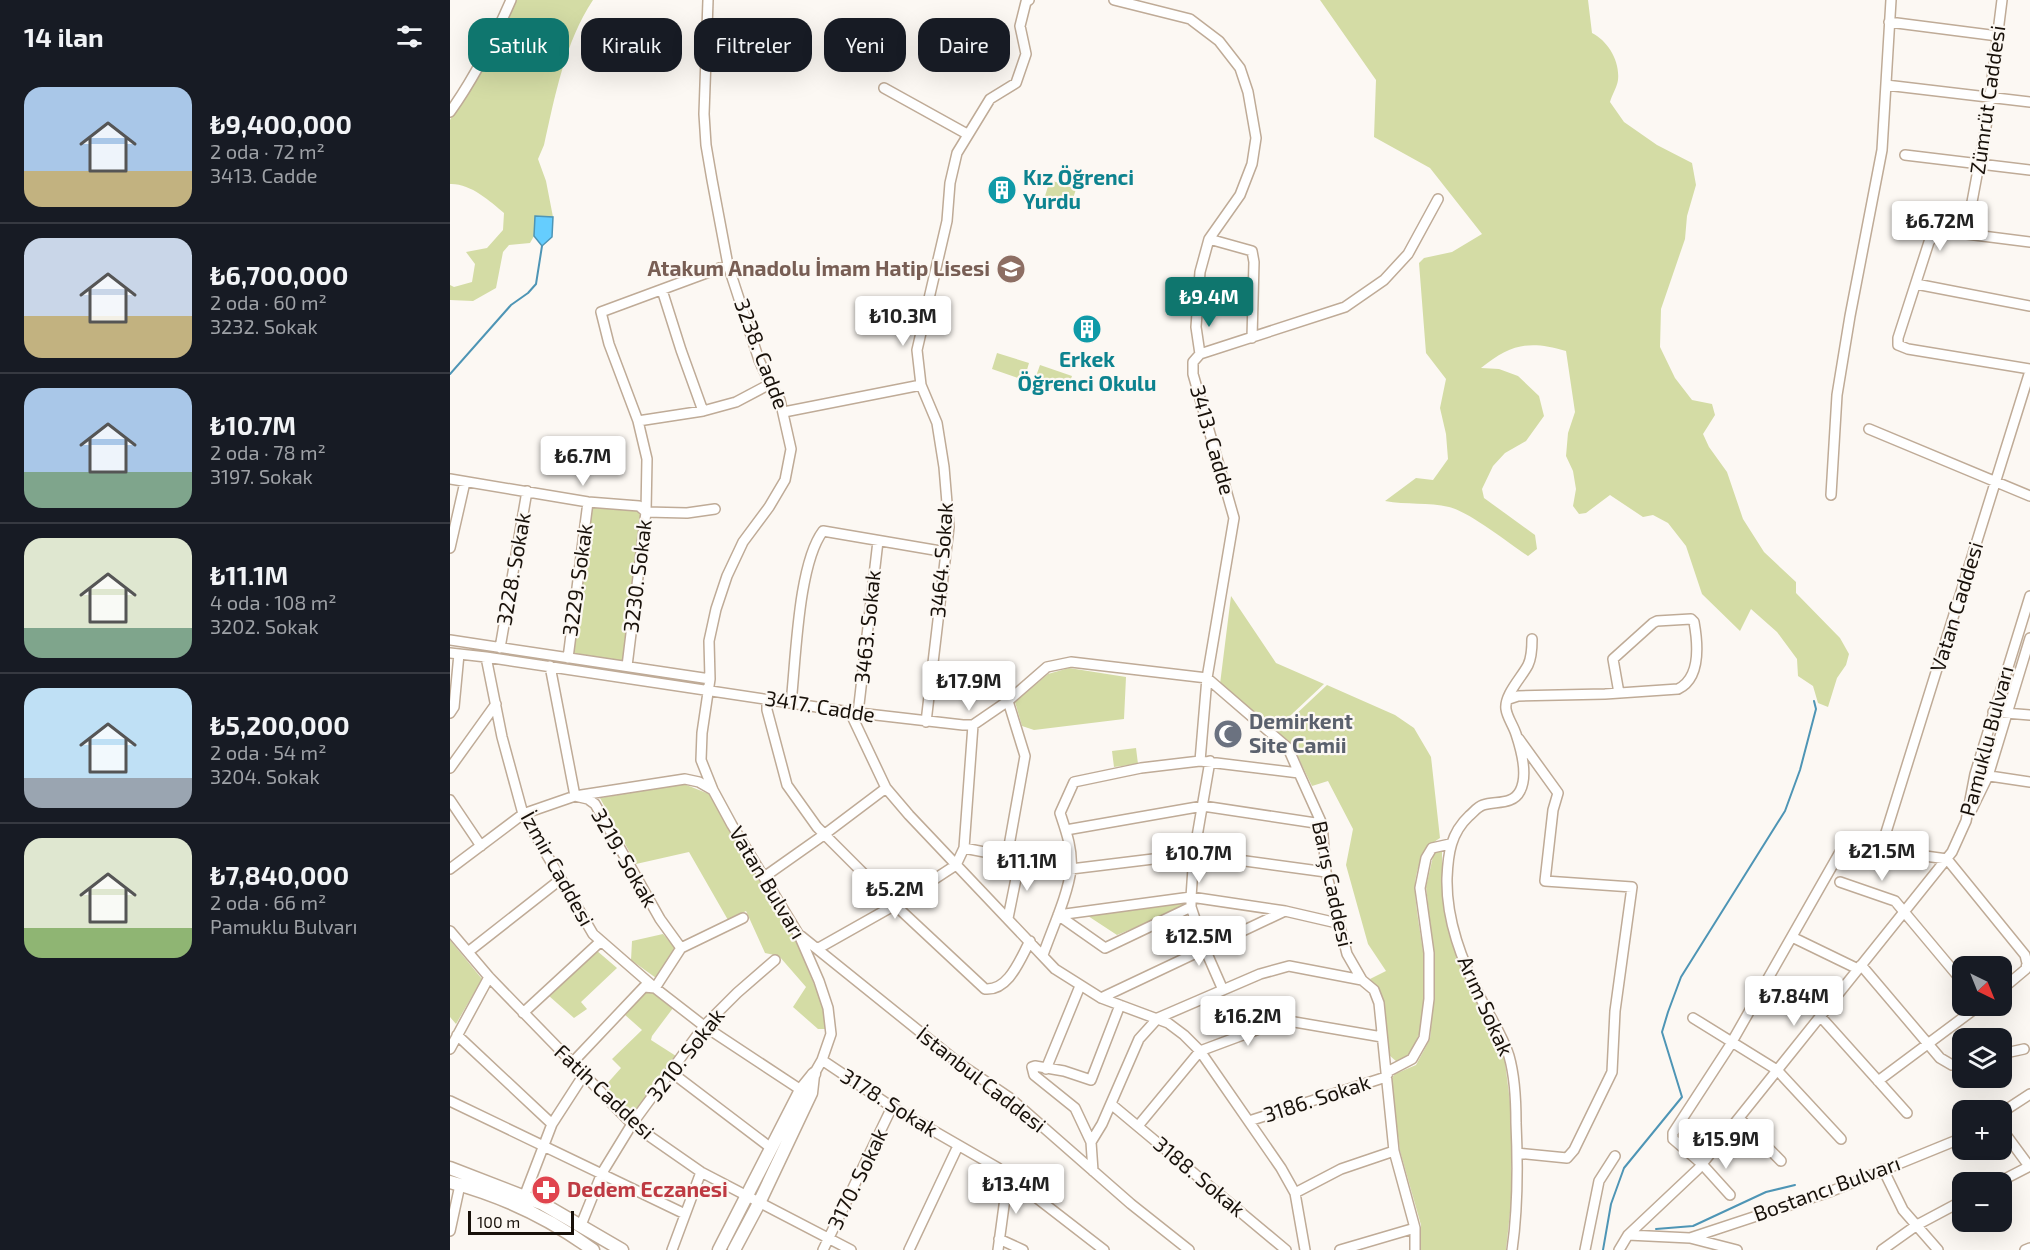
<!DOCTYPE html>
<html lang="tr">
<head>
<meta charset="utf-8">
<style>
	:root { --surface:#171b24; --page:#242831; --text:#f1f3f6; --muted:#9ea1a6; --line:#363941; --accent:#0f766e }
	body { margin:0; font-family:"Exo 2",sans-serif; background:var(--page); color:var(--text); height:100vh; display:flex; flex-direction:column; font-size:22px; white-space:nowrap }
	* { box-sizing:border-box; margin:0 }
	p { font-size:20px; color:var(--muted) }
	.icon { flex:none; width:33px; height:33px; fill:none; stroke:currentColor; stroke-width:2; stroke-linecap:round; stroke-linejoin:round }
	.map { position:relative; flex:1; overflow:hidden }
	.details { display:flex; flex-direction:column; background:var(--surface); width:450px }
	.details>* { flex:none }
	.hud { position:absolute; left:18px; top:18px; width:570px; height:54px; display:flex; gap:12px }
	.needle { width:39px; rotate:137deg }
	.controls { position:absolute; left:1502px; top:956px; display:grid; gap:12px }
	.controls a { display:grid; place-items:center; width:60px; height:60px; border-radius:12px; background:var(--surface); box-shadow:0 6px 24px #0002; font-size:30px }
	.scale { position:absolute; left:18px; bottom:15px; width:106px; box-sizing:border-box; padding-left:6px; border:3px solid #18110a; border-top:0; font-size:16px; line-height:21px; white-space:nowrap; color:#18110a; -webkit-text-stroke:4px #fcf8f3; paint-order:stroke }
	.price { position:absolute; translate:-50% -51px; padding:0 14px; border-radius:6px; background:#fff; color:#222; font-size:20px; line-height:39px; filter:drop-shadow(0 2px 3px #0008) }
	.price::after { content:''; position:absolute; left:50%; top:36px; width:18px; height:14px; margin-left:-9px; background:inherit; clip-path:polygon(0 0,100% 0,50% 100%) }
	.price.on { background:var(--accent); color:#fff }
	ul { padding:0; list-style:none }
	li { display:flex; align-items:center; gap:18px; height:150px; padding:0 24px }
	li+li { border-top:2px solid var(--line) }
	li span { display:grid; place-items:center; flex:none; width:168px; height:120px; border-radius:18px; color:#555 }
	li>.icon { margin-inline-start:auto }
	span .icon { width:72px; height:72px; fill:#fffc; stroke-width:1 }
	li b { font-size:26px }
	h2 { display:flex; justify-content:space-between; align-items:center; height:72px; padding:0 24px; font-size:26px }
	.chip { padding:0 21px; border-radius:18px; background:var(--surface); box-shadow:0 6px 24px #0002; font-size:21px; line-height:54px }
	.chip.on { background:var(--accent); color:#fff }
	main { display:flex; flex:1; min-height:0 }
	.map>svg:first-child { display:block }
	.green { fill:#d4dca5 }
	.water { fill:#65cdfe; stroke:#4e95b5; stroke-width:1.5 }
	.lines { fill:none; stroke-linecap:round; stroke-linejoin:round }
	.stream { stroke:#4e95b5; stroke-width:2 }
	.minor-casing { stroke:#bfab97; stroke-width:12 }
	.major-casing { stroke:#bfab97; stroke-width:15 }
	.minor { stroke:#fff; stroke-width:9 }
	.major { stroke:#fff; stroke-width:12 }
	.labels { text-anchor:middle; stroke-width:4.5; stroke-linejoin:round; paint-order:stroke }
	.street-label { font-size:21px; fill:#18110a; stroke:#fcf8f3 }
	.culture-label { font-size:21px; font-weight:bold; fill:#0d838f; stroke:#fcf8f3; text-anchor:start }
	.education-label { font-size:21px; font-weight:bold; fill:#785e54; stroke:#fcf8f3; text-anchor:end }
	.worship-label { font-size:21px; font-weight:bold; fill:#5b616d; stroke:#fcf8f3; text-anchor:start }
	.health-label { font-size:21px; font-weight:bold; fill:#be3a42; stroke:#fcf8f3; text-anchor:start }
</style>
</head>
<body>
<main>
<section class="details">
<h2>14 ilan<svg class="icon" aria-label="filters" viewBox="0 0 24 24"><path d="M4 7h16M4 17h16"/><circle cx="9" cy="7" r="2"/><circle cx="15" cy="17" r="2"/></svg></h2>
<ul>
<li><span style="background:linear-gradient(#a9c7e8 70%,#c2b280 0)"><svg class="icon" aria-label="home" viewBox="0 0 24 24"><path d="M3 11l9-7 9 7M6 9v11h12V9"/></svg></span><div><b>₺9,400,000</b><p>2 oda · 72 m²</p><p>3413. Cadde</p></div></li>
<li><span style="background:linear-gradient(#c9d6e8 65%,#c2b280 0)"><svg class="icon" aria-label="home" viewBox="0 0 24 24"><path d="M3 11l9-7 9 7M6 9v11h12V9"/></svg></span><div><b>₺6,700,000</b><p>2 oda · 60 m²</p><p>3232. Sokak</p></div></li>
<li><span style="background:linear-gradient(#a9c7e8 70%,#7fa58c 0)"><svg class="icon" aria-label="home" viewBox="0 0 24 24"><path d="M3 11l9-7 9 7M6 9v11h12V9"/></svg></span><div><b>₺10.7M</b><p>2 oda · 78 m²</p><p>3197. Sokak</p></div></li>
<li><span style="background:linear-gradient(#dfe7d0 75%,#7fa58c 0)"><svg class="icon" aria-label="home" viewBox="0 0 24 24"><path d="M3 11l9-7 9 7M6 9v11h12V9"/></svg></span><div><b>₺11.1M</b><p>4 oda · 108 m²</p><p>3202. Sokak</p></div></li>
<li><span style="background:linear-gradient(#bfe0f5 75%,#9aa5b1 0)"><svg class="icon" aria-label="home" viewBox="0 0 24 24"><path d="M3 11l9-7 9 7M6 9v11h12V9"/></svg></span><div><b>₺5,200,000</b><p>2 oda · 54 m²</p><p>3204. Sokak</p></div></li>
<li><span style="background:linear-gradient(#dfe7d0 75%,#8fb573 0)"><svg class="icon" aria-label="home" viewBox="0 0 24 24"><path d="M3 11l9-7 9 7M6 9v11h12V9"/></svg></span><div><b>₺7,840,000</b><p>2 oda · 66 m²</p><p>Pamuklu Bulvarı</p></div></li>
</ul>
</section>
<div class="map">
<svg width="1580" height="1250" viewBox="0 0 1580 1250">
	<rect width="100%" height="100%" fill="#fcf8f3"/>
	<path class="green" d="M61 0H143C115 42 105 96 94 145L88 159 96 181 103 217 86 216 84 236 80 243 59 245 53 252 46 288 23 301 0 300V285L4 287 22 282 25 264 16 252 37 248 53 230 54 213C40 201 20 183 0 184V120Z
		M870 0H1138L1142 33C1158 41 1170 61 1168 80 1167 87 1162 95 1160 102L1174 122 1207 145 1242 163 1246 185 1237 216 1235 239 1211 309 1210 347 1225 378 1242 400 1262 404 1265 415 1253 434 1259 447 1277 472 1293 519 1314 552 1346 582V593L1390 638 1399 654 1396 665 1387 678 1378 707 1368 703 1363 686 1348 676 1347 659 1327 632 1301 609 1290 631 1252 594 1236 546 1218 523 1203 515 1193 517 1160 495 1136 513 1129 514 1123 506 1126 489 1123 471 1116 456 1118 433 1125 412 1116 351C1079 340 1061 344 1031 368L1049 369 1068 376 1089 396 1094 416 1076 441 1055 453 1043 466 1032 489 1034 498 1085 535 1087 549 1078 556C1060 544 1018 511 999 507 979 502 956 505 935 501L966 478 983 480 998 459 996 434 990 408 996 379 976 353 969 263 974 258 1002 252 1032 234 980 168 924 137 926 80Z
		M600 180 626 189 621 205 595 196Z
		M547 353 579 363 574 380 542 369Z
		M590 365 622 376 616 392 584 382Z
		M142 507 186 510 192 516 175 661 123 653Z
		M781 596 826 663 874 684 825 730 770 684Z
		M619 668 676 677 674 719 584 730 572 726 565 702 598 674Z
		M877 685 945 715 964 728 981 757 990 838C973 848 965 870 965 889 967 939 990 996 965 1043 963 1046 961 1052 958 1055 956 1058 950 1060 947 1062L939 1055C936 1030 938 999 920 979L936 971 918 944 896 865 903 829 878 781 862 786 842 745 826 733Z
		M686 748 688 764 664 767 662 751Z
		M234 784 259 794 345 938 375 1011 376 1029H368L343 1007 356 987 329 956 315 953 296 911 278 920 239 852 186 864 150 798Z
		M992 850V890L996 921 1004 948 1014 974 1054 1054 1061 1110V1203L1056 1250H971V1225L950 1151 941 1079 945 1074 966 1065 980 1039 984 995V955L976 887 984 852Z
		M737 902V906L667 935 638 916Z
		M213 934 227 950 206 978 181 960 182 941Z
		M0 940 32 979 6 1024 0 1017Z
		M146 950 167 968 131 1002 137 1009 124 1018 99 996Z
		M196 992H204L223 1008 202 1036 201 1040 226 1056 183 1115 155 1086 171 1068 162 1059 192 1030 174 1014Z"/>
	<path class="water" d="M85 216 103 217 102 237 92 246 84 236Z"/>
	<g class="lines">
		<path class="stream" d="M0 374 61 305 78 293 86 284 92 246
			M1206 1229 1243 1226 1316 1192 1345 1185
			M1153 1250 1161 1204 1174 1168 1232 1097 1212 1032 1218 1012 1231 977 1335 811 1350 770 1366 709 1364 701"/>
		<g class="minor-casing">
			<path id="minor" d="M258 0 254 114 256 145 262 180 278 265 309 360 320 384 330 400 341 449 335 480 319 507 293 542 277 576 266 609 259 641 260 679 252 733 251 760 263 790 282 825 349 935 369 981 378 1008 381 1034 372 1060 364 1074
				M664 0 740 19 769 41 790 68 798 92 806 138 802 164 790 195 759 239 750 272 746 327 750 354 743 362V374L784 518 757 678 750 761
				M1439 22 1548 36
				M1436 85 1580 102
				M434 88 517 134
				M0 112C25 77 44 39 61 0
				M1455 155 1580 170
				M1516 234 1536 127 1552 0
				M759 239 802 251 804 262 802 338
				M1580 242 1493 231 1485 234 1479 242 1448 338V345L1458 349 1580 369
				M1466 284 1580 306
				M212 290 231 350 253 411
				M750 354 895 307 934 280 958 254 988 199
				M334 412 471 385
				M188 421 253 411 286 402 320 384
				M1419 429 1580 496
				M0 479 138 502 189 506 196 512 237 513 265 509
				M1381 495 1387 395 1400 316 1432 150 1441 0
				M0 548 15 482
				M0 640 260 679
				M50 648 77 491
				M0 653 36 657 400 712 513 725H523L558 701 597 667 621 662 757 678 838 748 849 773
				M36 657 52 737 73 814 143 934 205 988 254 1026 351 1090
				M118 658 138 502
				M100 666 125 796 138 799 145 804 210 919 231 948
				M177 666 196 512 197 459 188 421 159 344 151 312 278 265
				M317 699V710L337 785 367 827 445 905 535 989C559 991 570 959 580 941
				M1059 699 1068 696 1155 694 1228 689C1251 678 1248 644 1244 622L1241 619 1207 621 1203 623 1163 659 1169 693
				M341 703C346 659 348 564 373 531L496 552
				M400 712 436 788 459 815 605 969 651 998 718 1023 734 1035 750 1051 831 1168 845 1193 855 1250
				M1543 712 1580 715
				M0 713 4 707 9 654
				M408 713 428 541
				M476 722 499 527 494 467 487 423 471 385 467 350 497 221 500 183 507 153 540 99 566 83 576 54 570 26 576 2 579 0
				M760 761 744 854 741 897V907L755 949 773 990
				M0 768 46 704
				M1533 775 1580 782
				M0 800 31 846
				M1521 811 1538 776 1580 638
				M616 830 753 806 872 824
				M1433 842 1580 371
				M514 848 621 869 744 854 876 872
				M557 857 575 756 558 701
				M0 869 73 814 125 796 235 779 249 782 263 790
				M314 877 375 834 436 788
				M1390 882 1445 901 1512 981
				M608 915 741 897 835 911 887 923
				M608 915 655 948 741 907
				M558 918 570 859
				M0 931 39 977 182 1124 251 1172 401 1250
				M351 936 510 1064 560 1098 681 1204 739 1250
				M1342 937 1408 969
				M367 949 445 905 506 865 514 848 523 725
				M18 952 111 879
				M593 955C602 929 618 895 621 869 623 850 616 831 610 813L624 782 691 768 750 761 849 773 872 824 876 872 897 954 912 980 924 990 929 1003 944 1151 965 1228V1250
				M1411 965 1490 1058 1502 1065 1512 1062
				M651 998 835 911
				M73 1013 151 941
				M1370 1016 1457 1113
				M1243 1018 1327 1070 1391 1139
				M7 1035 102 1124
				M0 1049 39 977
				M1551 1054 1574 1049
				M372 1060 442 1107 548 1168 654 1250
				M122 1063 194 987 205 988 231 948 293 918
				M596 1069 630 986
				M221 1072 321 1148
				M1428 1081 1530 1005
				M0 1101 235 1214
				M661 1104 836 1250
				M1551 1113 1580 1094
				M1289 1118 1331 1161
				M799 1121 936 1077 939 1071 962 1059 974 1038 979 999V953L970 888 976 858 982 848 1000 844
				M688 1126 750 1051 833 1020 932 1037
				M1551 1128 1579 1166
				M641 1142 625 1108 584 1075 582 1067 585 1066 614 1071 641 1080 670 1005
				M1067 1153 1117 1158 1124 1150 1162 1072 1165 1011 1182 887 1095 881 1103 810 1108 793 1069 739
				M1433 1169 1453 1210 1488 1250
				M643 1171 641 1142 652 1124 689 1039 708 1018 810 974 839 966 912 980
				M1549 1182 1580 1166
				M845 1193 891 1169 944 1151
				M1280 1195 1252 1164 1223 1139V1133L1279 1047 1394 845 1497 859 1575 955 1577 963 1576 969 1551 990
				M74 1197 102 1124 133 1076
				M131 1225 152 1173 182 1124 254 1026 287 993 325 960
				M0 1231 10 1185
				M1178 1235 1240 1238 1287 1250
				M1240 1238 1382 1191 1512 1138
				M549 1239 573 1250
				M222 1250 251 1172
				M373 1250 442 1107
				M459 1250 508 1146
				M548 1250 558 1176
				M890 1250 965 1228
				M1062 1250C1068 1208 1068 1166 1066 1123 1066 1101 1065 1077 1059 1056 1053 1036 1040 1017 1031 999 1012 961 996 920 997 878 998 853 1001 833 1019 816 1024 812 1027 807 1033 805 1046 801 1063 805 1070 791 1078 776 1071 749 1066 734 1063 725 1057 717 1056 709 1054 695 1072 677 1078 665 1082 657 1082 647 1082 639
				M1135 1250 1149 1181 1165 1156
				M1169 1250 1178 1235 1248 1169 1502 852 1516 821 1525 774 1580 596
				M1432 1250 1467 1225 1512 1201
				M1575 1250 1580 1248"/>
		</g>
		<g class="major-casing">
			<path id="major" d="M0 1168 93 1204 172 1250
				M0 1182C53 1196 98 1217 143 1250
				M269 1250 351 1090 364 1074
				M284 1250 309 1203 361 1093 363 1075"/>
		</g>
		<use href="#minor" class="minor"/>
		<use href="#major" class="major"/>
	</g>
	<defs>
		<g id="building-disc" transform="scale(1.5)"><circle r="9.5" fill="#0f9aa8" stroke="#fcf8f3"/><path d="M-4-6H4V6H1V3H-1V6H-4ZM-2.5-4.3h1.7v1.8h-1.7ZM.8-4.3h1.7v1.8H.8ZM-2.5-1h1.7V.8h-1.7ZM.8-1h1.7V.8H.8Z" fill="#fff"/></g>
		<g id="school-disc" transform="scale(1.5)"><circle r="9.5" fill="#8d6e63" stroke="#fcf8f3"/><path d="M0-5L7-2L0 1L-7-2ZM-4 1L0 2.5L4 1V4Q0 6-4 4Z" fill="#fff"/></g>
		<g id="mosque-disc" transform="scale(1.5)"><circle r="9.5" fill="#6b7280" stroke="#fcf8f3"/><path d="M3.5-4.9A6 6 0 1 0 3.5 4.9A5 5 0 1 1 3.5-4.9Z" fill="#fff"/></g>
		<g id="pharmacy-disc" transform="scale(1.5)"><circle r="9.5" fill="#e0444e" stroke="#fcf8f3"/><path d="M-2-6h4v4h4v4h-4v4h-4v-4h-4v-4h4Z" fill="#fff"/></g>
	</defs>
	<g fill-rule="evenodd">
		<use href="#building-disc" x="552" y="190"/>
		<use href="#school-disc" x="561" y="269"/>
		<use href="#building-disc" x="637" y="329"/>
		<use href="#mosque-disc" x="778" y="734"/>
		<use href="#pharmacy-disc" x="96" y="1190"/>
	</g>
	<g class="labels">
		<g class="street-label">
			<text transform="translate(1538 100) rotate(-82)" y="7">Zümrüt Caddesi</text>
			<text transform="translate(311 354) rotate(69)" y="7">3238. Cadde</text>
			<text transform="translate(762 440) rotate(74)" y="7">3413. Cadde</text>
			<text transform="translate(492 560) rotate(-86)" y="7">3464. Sokak</text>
			<text transform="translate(64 569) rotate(-80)" y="7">3228. Sokak</text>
			<text transform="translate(188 576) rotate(-83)" y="7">3230. Sokak</text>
			<text transform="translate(128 580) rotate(-82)" y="7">3229. Sokak</text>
			<text transform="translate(1507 607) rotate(-73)" y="7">Vatan Caddesi</text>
			<text transform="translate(418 627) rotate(-84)" y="7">3463. Sokak</text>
			<text transform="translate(370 707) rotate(9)" y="7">3417. Cadde</text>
			<text transform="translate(1537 741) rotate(-75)" y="7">Pamuklu Bulvarı</text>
			<text transform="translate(174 858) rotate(60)" y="7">3219. Sokak</text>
			<text transform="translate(107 869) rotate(61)" y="7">İzmir Caddesi</text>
			<text transform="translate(317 883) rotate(59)" y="7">Vatan Bulvarı</text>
			<text transform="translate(882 884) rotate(78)" y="7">Barış Caddesi</text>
			<text transform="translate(1035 1006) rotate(66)" y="7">Arım Sokak</text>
			<text transform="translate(236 1055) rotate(-52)" y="7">3210. Sokak</text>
			<text transform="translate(531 1080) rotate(38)" y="7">İstanbul Caddesi</text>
			<text transform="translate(154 1092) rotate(43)" y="7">Fatih Caddesi</text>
			<text transform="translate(867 1099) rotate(-18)" y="7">3186. Sokak</text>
			<text transform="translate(439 1103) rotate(32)" y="7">3178. Sokak</text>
			<text transform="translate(749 1177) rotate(40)" y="7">3188. Sokak</text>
			<text transform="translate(408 1179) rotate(-64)" y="7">3170. Sokak</text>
			<text transform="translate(1377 1189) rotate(-20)" y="7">Bostancı Bulvarı</text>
		</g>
		<g class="culture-label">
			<text x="573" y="185">Kız Öğrenci<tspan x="573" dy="24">Yurdu</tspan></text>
			<text x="637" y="367" text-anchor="middle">Erkek<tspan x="637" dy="24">Öğrenci Okulu</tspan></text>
		</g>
		<g class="education-label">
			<text x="540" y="276">Atakum Anadolu İmam Hatip Lisesi</text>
		</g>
		<g class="worship-label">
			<text x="799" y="729">Demirkent<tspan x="799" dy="24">Site Camii</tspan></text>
		</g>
		<g class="health-label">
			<text x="117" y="1197">Dedem Eczanesi</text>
		</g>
	</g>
</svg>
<div class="controls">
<a><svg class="needle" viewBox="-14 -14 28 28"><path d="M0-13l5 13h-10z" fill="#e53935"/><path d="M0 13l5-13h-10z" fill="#9ea1a6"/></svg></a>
<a><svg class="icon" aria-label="layers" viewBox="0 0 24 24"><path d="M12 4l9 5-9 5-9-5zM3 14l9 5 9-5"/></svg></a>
<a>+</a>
<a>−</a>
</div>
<div class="scale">100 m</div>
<b class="price" style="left:1490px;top:252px">₺6.72M</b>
<b class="price on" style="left:759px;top:328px">₺9.4M</b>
<b class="price" style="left:453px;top:347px">₺10.3M</b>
<b class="price" style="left:133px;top:487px">₺6.7M</b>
<b class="price" style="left:519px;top:712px">₺17.9M</b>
<b class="price" style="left:1432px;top:882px">₺21.5M</b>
<b class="price" style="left:749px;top:884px">₺10.7M</b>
<b class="price" style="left:577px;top:892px">₺11.1M</b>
<b class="price" style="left:445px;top:920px">₺5.2M</b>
<b class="price" style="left:749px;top:967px">₺12.5M</b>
<b class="price" style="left:1344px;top:1027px">₺7.84M</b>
<b class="price" style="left:798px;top:1047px">₺16.2M</b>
<b class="price" style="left:1276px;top:1170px">₺15.9M</b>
<b class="price" style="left:566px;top:1215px">₺13.4M</b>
<div class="hud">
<a class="chip on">Satılık</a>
<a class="chip">Kiralık</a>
<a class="chip">Filtreler</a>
<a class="chip">Yeni</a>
<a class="chip">Daire</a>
</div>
</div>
</main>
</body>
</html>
